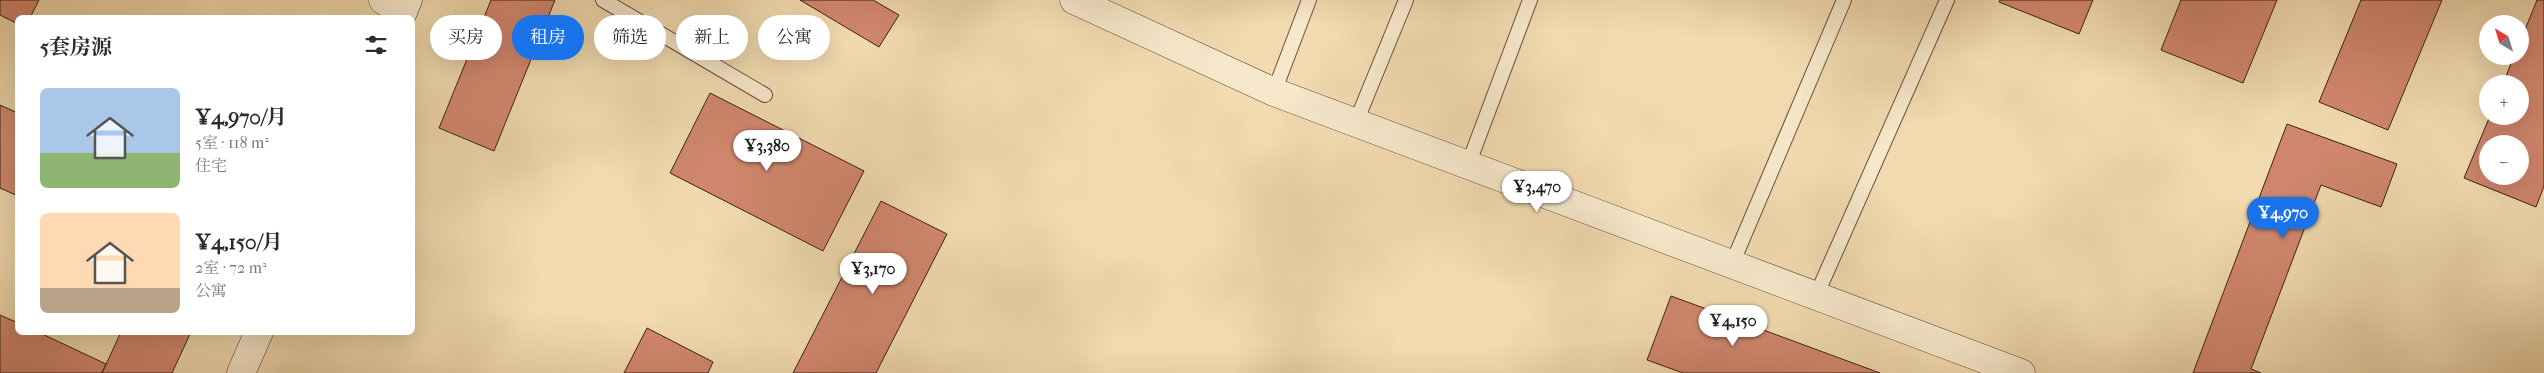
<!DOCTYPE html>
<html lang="zh">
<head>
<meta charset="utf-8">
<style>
	:root { --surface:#fff; --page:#f7f7f7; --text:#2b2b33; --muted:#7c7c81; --accent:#1a73e8 }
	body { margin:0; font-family:"IM FELL French Canon","Noto Serif SC",serif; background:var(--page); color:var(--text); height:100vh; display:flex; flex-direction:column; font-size:19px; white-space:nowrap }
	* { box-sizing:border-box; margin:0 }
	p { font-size:16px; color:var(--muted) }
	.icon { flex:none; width:28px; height:28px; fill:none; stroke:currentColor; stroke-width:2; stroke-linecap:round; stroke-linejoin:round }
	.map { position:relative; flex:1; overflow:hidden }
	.side { position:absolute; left:15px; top:15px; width:400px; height:320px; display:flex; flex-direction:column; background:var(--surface); border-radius:8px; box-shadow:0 5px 20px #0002 }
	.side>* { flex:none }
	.top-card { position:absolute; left:430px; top:15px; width:475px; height:45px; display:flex; gap:10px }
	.needle { width:32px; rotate:322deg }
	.controls { position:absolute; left:2479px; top:15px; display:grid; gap:10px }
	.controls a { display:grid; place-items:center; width:50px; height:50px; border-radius:50%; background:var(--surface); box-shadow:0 5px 20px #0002; font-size:25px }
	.price { position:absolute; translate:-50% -42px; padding:0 11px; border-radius:18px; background:#fff; color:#222; font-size:16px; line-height:32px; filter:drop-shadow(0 1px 2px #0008) }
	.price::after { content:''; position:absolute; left:50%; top:30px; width:15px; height:11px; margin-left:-8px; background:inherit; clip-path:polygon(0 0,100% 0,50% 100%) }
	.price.active { background:var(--accent); color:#fff }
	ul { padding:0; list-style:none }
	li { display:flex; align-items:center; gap:15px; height:125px; padding:0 25px }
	li span { display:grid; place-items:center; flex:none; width:140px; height:100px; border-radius:8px; color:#555 }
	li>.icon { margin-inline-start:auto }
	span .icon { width:60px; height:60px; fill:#fffc; stroke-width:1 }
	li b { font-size:21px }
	h2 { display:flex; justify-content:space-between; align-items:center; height:60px; padding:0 25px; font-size:21px }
	.pill { padding:0 18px; border-radius:22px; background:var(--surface); box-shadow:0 5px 20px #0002; font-size:18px; line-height:45px }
	.pill.active { background:var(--accent); color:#fff }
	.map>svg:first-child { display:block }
	.building { fill:#d1876f; stroke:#392114; fill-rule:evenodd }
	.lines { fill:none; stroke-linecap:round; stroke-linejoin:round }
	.lane-casing { stroke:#67503b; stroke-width:16 }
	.street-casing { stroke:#67503b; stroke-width:29 }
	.secondary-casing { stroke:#392114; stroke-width:29 }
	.lane { stroke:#f7e8cc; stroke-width:14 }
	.street { stroke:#f7e8cc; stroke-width:28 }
	.secondary { stroke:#f7e8cc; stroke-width:28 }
</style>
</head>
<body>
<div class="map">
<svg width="2544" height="373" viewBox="0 0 2544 373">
	<rect width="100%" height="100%" fill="#f2dbb0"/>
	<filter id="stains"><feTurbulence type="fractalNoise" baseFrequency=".004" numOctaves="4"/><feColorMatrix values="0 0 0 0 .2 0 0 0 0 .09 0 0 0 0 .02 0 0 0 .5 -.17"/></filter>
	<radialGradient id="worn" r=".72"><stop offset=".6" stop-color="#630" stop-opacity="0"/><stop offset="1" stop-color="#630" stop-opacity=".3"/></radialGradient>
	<path class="building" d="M0 0H39L30 18H18V24L0 15Z
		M491 0H555L494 151 439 128Z
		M800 0H873L899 15 879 47Z
		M2000 0H2093L2079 34 1999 2Z
		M2181 0H2277L2243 83 2161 50Z
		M2361 0H2442L2388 130 2319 102Z
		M2537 0H2544V186L2536 207 2464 178 2490 116H2520V84H2503L2514 56H2520V42ZM2488 144H2520V176H2488Z
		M710 93 864 171 823 251 670 173Z
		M0 105 18 113V196L0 188Z
		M2287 124 2397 164 2381 207 2321 185 2251 369 2261 373H2193Z
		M881 201 947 234 876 373H793Z
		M1671 296 1880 373H1683L1647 360Z
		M0 315 18 323V332H38L106 364 102 373H0Z
		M647 328 713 362 708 373H624Z
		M121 332H191L172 373H102Z"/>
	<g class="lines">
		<g class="lane-casing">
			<path id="lane" d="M603 0 765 95
				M1274 92 1309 0
				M1356 122 1406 0
				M1468 165 1530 0
				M1732 264 1844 0
				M1816 296 1947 0"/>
		</g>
		<g class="street-casing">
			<path id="street" d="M383 0 403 12
				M1074 0 1274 92 2021 373"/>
		</g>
		<g class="secondary-casing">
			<path id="secondary" d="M400 18 408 0
				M241 373 259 332"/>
		</g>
		<use href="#lane" class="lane"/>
		<use href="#street" class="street"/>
		<use href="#secondary" class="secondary"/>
	</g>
	<rect width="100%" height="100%" filter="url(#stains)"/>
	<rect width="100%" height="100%" fill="url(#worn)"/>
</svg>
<div class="controls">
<a><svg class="needle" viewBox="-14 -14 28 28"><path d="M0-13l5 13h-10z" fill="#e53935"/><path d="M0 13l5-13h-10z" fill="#7c7c81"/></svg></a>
<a>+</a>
<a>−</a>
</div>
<b class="price" style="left:767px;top:172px">¥3,380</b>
<b class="price" style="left:1537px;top:213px">¥3,470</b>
<b class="price active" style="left:2283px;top:239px">¥4,970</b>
<b class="price" style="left:873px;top:295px">¥3,170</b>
<b class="price" style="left:1733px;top:347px">¥4,150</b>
<div class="top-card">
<a class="pill">买房</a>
<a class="pill active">租房</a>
<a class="pill">筛选</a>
<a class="pill">新上</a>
<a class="pill">公寓</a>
</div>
<section class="side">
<h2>5套房源<svg class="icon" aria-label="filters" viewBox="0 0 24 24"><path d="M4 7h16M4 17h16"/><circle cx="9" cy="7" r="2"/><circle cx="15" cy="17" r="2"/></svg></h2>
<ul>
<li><span style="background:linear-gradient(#a9c7e8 65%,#8fb573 0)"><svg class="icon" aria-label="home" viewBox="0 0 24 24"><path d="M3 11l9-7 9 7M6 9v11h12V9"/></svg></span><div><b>¥4,970/月</b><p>5室 · 118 m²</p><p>住宅</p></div></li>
<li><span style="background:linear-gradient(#ffd9b3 75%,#b9a48a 0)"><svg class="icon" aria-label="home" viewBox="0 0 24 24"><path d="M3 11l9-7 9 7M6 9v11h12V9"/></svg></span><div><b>¥4,150/月</b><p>2室 · 72 m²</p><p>公寓</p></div></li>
</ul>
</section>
</div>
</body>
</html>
